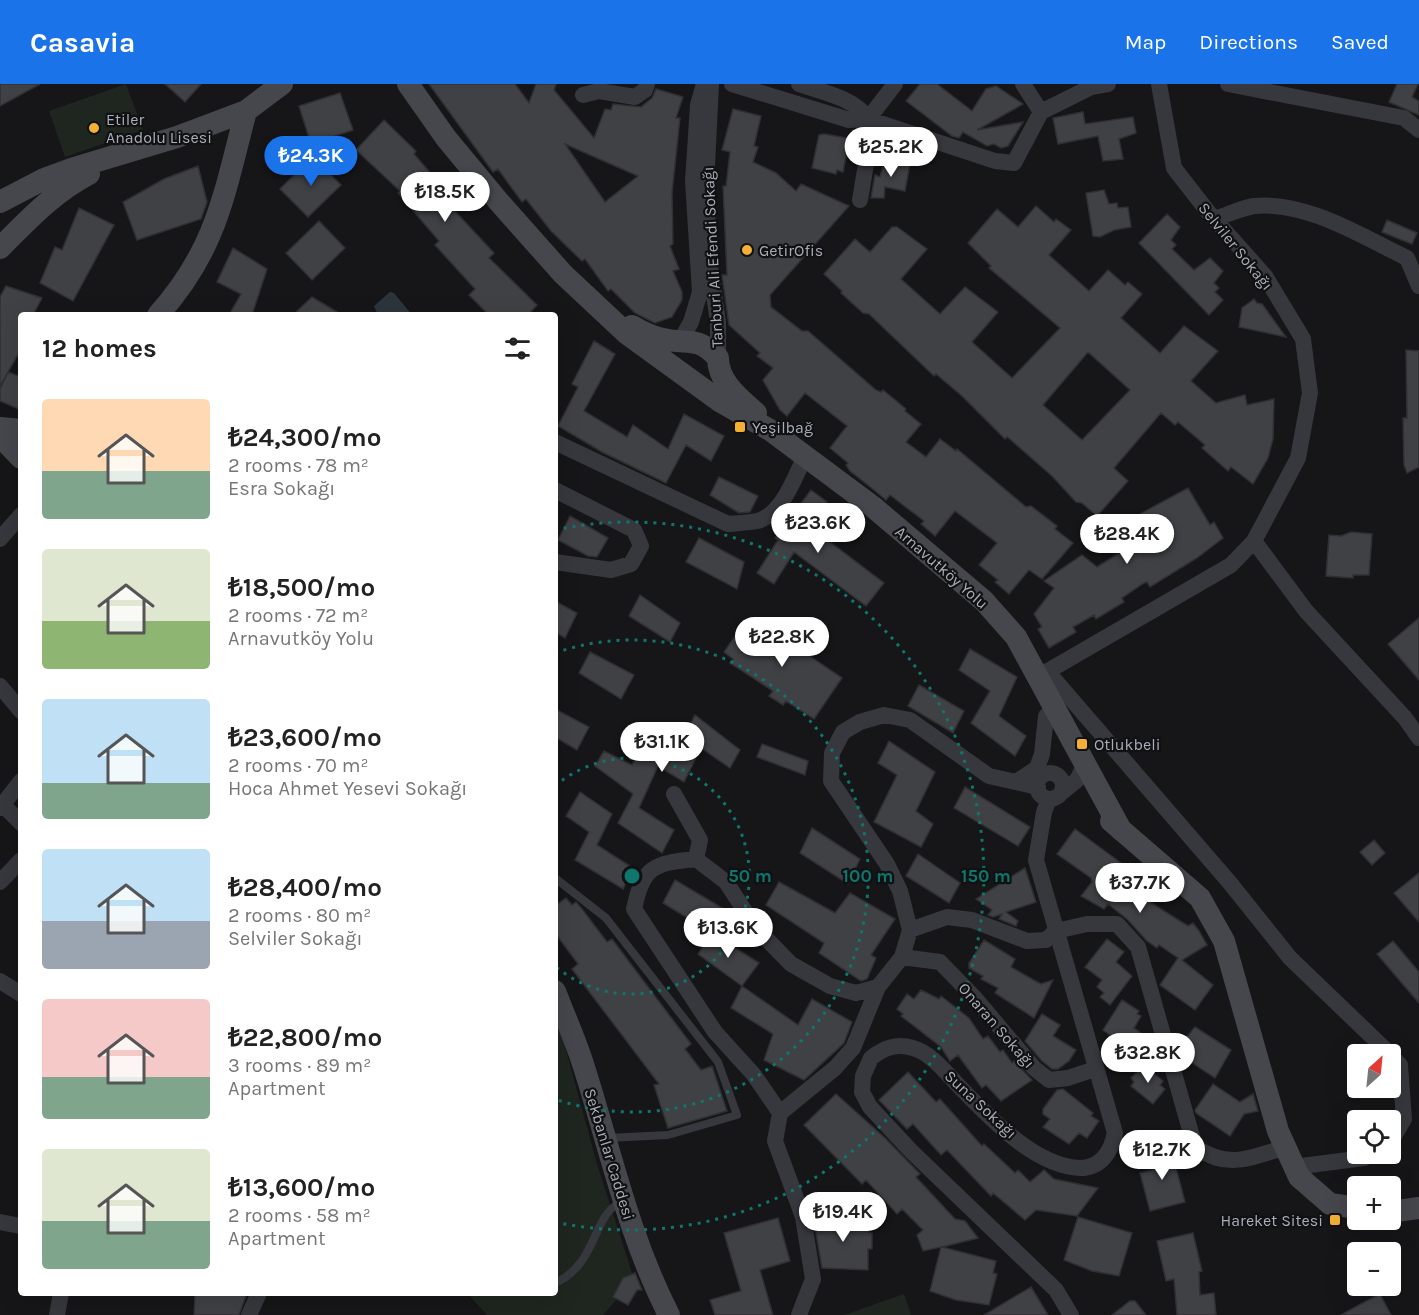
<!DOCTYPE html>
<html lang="en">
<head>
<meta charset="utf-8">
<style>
	:root { --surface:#fff; --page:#f2f2f2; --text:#222; --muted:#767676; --accent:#1a73e8 }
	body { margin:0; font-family:Karla,sans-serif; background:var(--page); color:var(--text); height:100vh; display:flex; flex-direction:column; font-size:22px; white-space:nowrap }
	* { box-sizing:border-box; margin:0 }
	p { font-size:20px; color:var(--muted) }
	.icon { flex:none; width:33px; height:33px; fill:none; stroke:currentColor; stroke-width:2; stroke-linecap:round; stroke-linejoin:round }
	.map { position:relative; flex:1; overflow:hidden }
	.details { position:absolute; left:18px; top:228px; width:540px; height:984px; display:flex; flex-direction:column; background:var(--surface); border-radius:6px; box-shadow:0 6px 24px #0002 }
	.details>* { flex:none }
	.needle { width:39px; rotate:27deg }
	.buttons { position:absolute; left:1347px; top:960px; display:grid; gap:12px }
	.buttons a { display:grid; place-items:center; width:54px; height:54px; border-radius:6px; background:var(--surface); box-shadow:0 6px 24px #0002; font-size:30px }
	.price { position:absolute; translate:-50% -51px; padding:0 14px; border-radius:21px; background:#fff; color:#222; font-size:20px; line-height:39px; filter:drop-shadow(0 2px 3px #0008) }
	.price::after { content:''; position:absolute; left:50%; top:36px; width:18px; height:14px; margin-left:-9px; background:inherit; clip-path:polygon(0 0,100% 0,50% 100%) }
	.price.selected { background:var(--accent); color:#fff }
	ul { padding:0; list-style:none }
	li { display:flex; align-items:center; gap:18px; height:150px; padding:0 24px }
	li span { display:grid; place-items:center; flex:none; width:168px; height:120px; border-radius:6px; color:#555 }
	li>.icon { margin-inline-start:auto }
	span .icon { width:72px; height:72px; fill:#fffc; stroke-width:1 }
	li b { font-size:26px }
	h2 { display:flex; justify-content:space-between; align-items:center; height:72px; padding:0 24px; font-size:26px }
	header { display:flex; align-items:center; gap:36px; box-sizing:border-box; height:84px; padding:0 30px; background:var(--accent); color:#fff }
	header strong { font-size:28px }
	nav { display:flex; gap:33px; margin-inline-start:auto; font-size:21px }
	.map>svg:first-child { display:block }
	.green { fill:#1e261f }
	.water { fill:#2c353c }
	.building { fill:#404145; stroke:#303034; stroke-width:1.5; fill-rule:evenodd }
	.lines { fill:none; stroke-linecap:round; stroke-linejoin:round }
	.lane { stroke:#37383d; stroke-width:8 }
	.street { stroke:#37383d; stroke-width:16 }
	.secondary { stroke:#45474d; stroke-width:22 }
	.ring { fill:none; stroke:#0f766e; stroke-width:3; stroke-dasharray:3 6 }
	.poi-dot { fill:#f2b134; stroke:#111113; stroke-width:2 }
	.labels { text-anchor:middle; stroke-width:4.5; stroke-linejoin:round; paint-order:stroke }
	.poi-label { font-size:16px; fill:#a8adb8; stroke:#111113; text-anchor:start }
	.street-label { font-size:16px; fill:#a8adb8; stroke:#111113 }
	.centre { fill:#0f766e; stroke:#111113; stroke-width:3 }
	.ring-label { font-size:18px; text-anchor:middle; font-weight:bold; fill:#0f766e; stroke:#111113; stroke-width:4.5; stroke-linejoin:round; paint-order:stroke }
</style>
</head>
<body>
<header>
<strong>Casavia</strong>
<nav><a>Map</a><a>Directions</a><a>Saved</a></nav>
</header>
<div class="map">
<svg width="1419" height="1231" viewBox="0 0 1419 1231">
	<rect width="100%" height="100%" fill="#161618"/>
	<path class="green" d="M126 0 143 46 65 73 49 27Z
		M555 926 597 1080 634 1195 603 1231H487L467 1209H555Z
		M904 1210 911 1231H844Z"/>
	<path class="water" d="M390 208 394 209 412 231H378L374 222Z"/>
	<path class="building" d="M0 0H40L0 22Z
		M165 0H201L185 18Z
		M429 0H515L529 19 536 0H556L554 6 594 54 605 25 611 26 613 20 641 23 652 14 656 5 683 13 676 34H680L672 109 673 160 670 162 679 185 673 187 682 208V216L672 233 655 239 635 229 611 205 608 207 585 175 582 177 551 147 526 115 522 118 498 85 493 88ZM565 60 638 92 605 118Z
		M920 0H937L972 27 986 5 996 2 1023 20 977 46 1023 38 1008 62 1001 64 994 60 987 62 963 48 959 54 952 52 906 17Z
		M1397 0H1418L1412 13 1419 17V31L1389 18Z
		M340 9 353 46 311 60 299 22Z
		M733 25 761 32 754 62 758 63 753 78 776 89 796 107 801 100 849 122 770 211 771 223 802 247H808L876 306 881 308 883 306 906 325 905 327 921 340 906 358 926 373 940 355 956 367 957 365 1026 423 1031 422 1057 442 1055 445 1073 459 1042 495 1029 486 1009 510 995 498 998 496 979 481 997 459 955 427 935 452 921 440 924 437 890 411 886 416 874 406 850 387 846 381 848 379 830 364 847 342 805 309 787 332 780 326 763 296 773 284 757 272 760 269 729 241 722 191H727L723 102H726L730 68 722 66Z
		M1083 28 1085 40 1133 33 1136 49 1119 55 1123 75 1103 77 1098 52 1058 60 1053 34Z
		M384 36 416 67 414 70 458 121 453 125 494 169 489 174 537 221 528 231H489L469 211 475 205 435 161 439 157 398 109 400 107 356 66Z
		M824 50 847 54 849 57 843 88 837 86 836 90 812 84 819 51Z
		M313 72 341 101 308 133 280 105Z
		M885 75 910 80 905 107 885 103 884 114H871L875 91 880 93Z
		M198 82 207 118 201 135 137 156 123 118 164 95Z
		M1104 106 1109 120 1117 119 1118 124 1128 123 1131 143 1114 146 1100 153 1093 152 1086 109Z
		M1036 122 1054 138 1056 135 1071 146 1049 171 1089 207 1108 186 1125 201 1128 198 1142 210 1121 234 1160 269 1184 242 1218 267 1191 297 1216 319 1245 311 1247 321 1274 315 1273 355 1268 374 1253 400 1231 383 1228 387 1202 364 1205 361 1178 338 1175 341 1161 329 1114 384 1128 397 1097 432 1082 419 1076 418 1052 392 1011 356 1007 353 1005 355 962 312 936 290 934 292 869 230 863 229 841 209 842 207 824 190 855 155 870 168 892 143H897L927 165 901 195 940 230 965 203 998 228 972 258 1012 294 1060 244 989 184 991 182 968 159 997 125 1018 143ZM1088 268 1130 306 1082 356 1043 321Z
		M79 124 114 141 73 217 40 199 55 163 62 166Z
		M1167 130 1180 143 1171 156 1176 161 1172 165 1194 186 1210 174 1223 187 1214 199 1219 204 1215 208 1223 216 1209 231 1139 159Z
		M1387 136 1417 149 1412 160 1382 148Z
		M319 137 345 164 312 196 286 169Z
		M233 164 267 185 252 231H229L241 210 217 198Z
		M6 202 42 214 33 231H21V265L8 288 21 293V326L0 317V305L8 288 0 302V213Z
		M312 213 342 231H293Z
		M1254 215 1257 219 1262 220 1286 253 1239 243 1242 224Z
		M594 257 615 270 584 327 627 353 633 341 668 365 684 330 724 352 711 377 686 361 666 399 602 368 558 342 578 303 572 300Z
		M1406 266 1419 267V383L1407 389 1404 381 1403 334H1407Z
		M719 393 758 412 750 428 739 429 710 411Z
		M1188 404 1210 441 1214 438 1223 454 1197 474 1150 503 1147 498 1144 499 1122 514 1124 518 1096 535 1094 531 1073 543 1076 548 1049 564 1038 545 1042 543 1034 530 1054 504 1044 497 1082 471 1097 483 1121 468 1111 451 1141 433 1140 430Z
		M811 406 827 418 809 442 884 499 866 522 794 468 774 500 757 489 778 456 775 454Z
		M570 432 608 454 597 473 588 472 558 456Z
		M1351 448 1372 450 1369 491H1353V494L1326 492 1329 451 1341 452Z
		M699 454 744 478 737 505 686 478Z
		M640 511 680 539 670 558 629 532Z
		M555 517 577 529 565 554 555 548Z
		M1419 534V596L1388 560Z
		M746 536 755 542 758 537 842 594 814 635 786 617 783 621 769 612 773 607 730 579 733 575 724 568Z
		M970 565 1017 593 999 632 1026 652 1015 672 971 639 990 607 959 586Z
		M590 568 634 591 621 615 579 589Z
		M919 601 964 627 953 649 908 622Z
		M555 625 589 643 577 666 555 653Z
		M695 631 740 666 730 684 701 664 684 698 658 682 639 724 674 746 662 769 618 739 633 710 595 682 604 667 632 681 650 642 680 661Z
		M889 657 935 688 916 727 933 740 921 763 874 738 897 691 878 679Z
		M762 660 808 677 805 691 757 673Z
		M965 703 1030 743 1018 762 954 724Z
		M580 708 612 730 597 761 633 784 623 805 575 776 589 748 566 732Z
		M812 744 860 775 848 800 800 769Z
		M1075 745 1144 796 1134 808 1188 842 1193 839 1199 847 1207 861 1182 876 1213 901 1195 926 1160 901 1178 874 1159 861 1157 864 1147 857 1128 836 1108 820 1104 825 1081 812 1092 798 1091 794 1057 770Z
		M1374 756 1385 769 1372 781 1360 768Z
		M918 770 960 799 949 819 906 792Z
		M1025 784 1036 818 1006 828 1018 837 1016 842 999 835 1002 830 993 833 988 831 992 826 976 815Z
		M1419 789V838L1394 809Z
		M675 796 724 825 712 849 663 819Z
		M779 798 835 829 850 809 895 835 871 871 876 874 867 895 861 897 819 869 824 859 766 821Z
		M566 814 572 821 576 818 582 825 607 858 612 855 691 960 685 965 701 986 712 982 727 1027 668 1044 654 1001 659 1000 572 885 578 880 555 849V822Z
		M712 849 759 879 742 902 698 870Z
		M1107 855 1124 868 1116 878 1132 892 1110 921 1100 913 1104 909 1097 903 1102 896 1085 883Z
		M984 856 1015 875 1011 883 1037 898 1041 900 1053 896 1034 934 995 909 998 904 981 895 983 892 969 884V879Z
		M1393 857 1419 888V919L1377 870Z
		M742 902 798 941 812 915 852 938 844 959 804 996 764 976 773 950 731 924Z
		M921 906 939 915 941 912 969 934 983 955 988 952 1000 968 1003 966 1012 979 1014 977 1032 996 1001 1017 986 1001 982 1004 958 971 950 977 941 963 901 932 903 930 897 925 907 910 914 915Z
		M1122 916 1139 927 1137 930 1141 932 1134 944 1152 957 1156 963 1135 985 1117 970 1123 961 1103 946Z
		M1042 930 1060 941 1053 952 1076 966 1069 977 1058 985H1052L1041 976 1025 957Z
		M1195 943 1231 966 1215 994 1179 970 1178 964Z
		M1144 981 1163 997 1160 1001 1165 1005 1153 1020 1131 1002 1134 998 1131 994Z
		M908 988 936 1018 940 1015 982 1062 984 1060 1015 1089 1018 1086 1030 1098 1044 1086 1054 1095 1098 1104 1077 1132 1036 1126 1025 1136 993 1109 991 1112 947 1066 941 1071 913 1040 907 1045 879 1016Z
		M1213 1000 1240 1018 1253 1010 1258 1027 1244 1030 1230 1052 1196 1029 1195 1026Z
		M1063 1005 1093 1029 1091 1032 1099 1037 1087 1054 1079 1049 1069 1060 1043 1043 1050 1035 1043 1030V1025L1057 1006Z
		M836 1010 885 1054 920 1090 916 1093 955 1135 965 1137 978 1154 942 1163 996 1177 993 1189 997 1190 989 1221 956 1216 930 1207 941 1163 923 1167 917 1151 923 1146 902 1125 897 1130 866 1096 862 1100 804 1041Z
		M1161 1059 1167 1071 1170 1070 1172 1081 1175 1080 1185 1118 1150 1127 1140 1089 1155 1085 1148 1065Z
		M813 1132 847 1133V1141H869L868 1148 872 1149V1165H868V1186L822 1184Z
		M1078 1133 1132 1149 1119 1192 1092 1187 1064 1176Z
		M778 1134 790 1177 760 1186 773 1231H715L710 1216 741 1207 724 1149Z
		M1193 1149 1202 1187 1199 1188 1200 1211 1214 1209 1216 1231H1177L1174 1195 1166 1197 1157 1157Z
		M635 1189 642 1206H637L628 1221 613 1213 623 1194Z
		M1031 1203 1048 1231H984Z
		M195 1209H247L239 1231H194Z
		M1380 1210 1391 1231H1341L1359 1221Z
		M1130 1217H1135L1146 1231H1112Z"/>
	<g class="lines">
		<path class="lane" d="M555 794 606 834 718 978 737 1031 668 1051 608 1054
			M555 1199C599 1180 592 1127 623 1118"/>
		<path class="street" d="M711 0 706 102 709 176 718 238V274
			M732 0 849 36 868 35 995 77 1014 79 1041 28 1091 3 1108 0
			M799 0C822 8 855 14 868 35
			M1023 0 1041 28
			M1228 0 1404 34 1419 46
			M583 11 599 7 635 13 645 6 647 0
			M860 116 866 80 868 35 895 0
			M1214 135C1227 131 1241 124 1254 122 1307 117 1361 152 1407 174L1419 202
			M681 256 691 238 700 208 693 97 698 21 704 0
			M555 358 728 440C737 439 747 439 757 437 782 431 795 393 805 372
			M555 406 634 446 641 462 631 480 611 486 555 478
			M0 455 21 431
			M1254 457 1306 527 1405 634 1419 654
			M1047 587 1230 799 1290 874 1390 970
			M1036 594 1231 481 1254 457 1298 374 1310 309 1303 255 1265 192 1209 129 1174 84 1159 0
			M0 602 21 627
			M1037 702a13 13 0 1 1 26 0a13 13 0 1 1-26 0Z
			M1016 698 1037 684 1042 670 1046 632
			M1061 709 1077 696 1084 682
			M674 710 700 756 696 775
			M3 721 21 739
			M0 724 21 697
			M0 798 21 776
			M910 846 947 833 972 836 1027 857 1046 856 1056 847 1087 840H1117L1138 863 1195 1063C1229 1086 1249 1074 1286 1063
			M902 873 940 878 974 913 1034 984 1049 996 1068 994 1095 985
			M0 897 21 910
			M1390 971 1400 981 1404 1035 1390 1059
			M871 974C884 964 896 959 913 964 929 968 944 986 955 998 986 1030 1033 1082 1080 1084 1101 1084 1111 1068 1115 1049L1036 776 1044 728 1049 715
			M871 974 863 992 862 1008 870 1023 911 1067 1056 1206 1071 1231
			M780 1029 754 991 715 948 634 825C643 782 654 779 696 775L726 798 756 844 791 880 830 902 856 909 878 903 902 873 910 846 900 807 887 780 831 697 832 669 843 648 860 638 884 631 910 636 989 692 1038 703
			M1294 1083 1364 1074 1372 1070
			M0 1138 21 1142
			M57 1231 61 1209
			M249 1231 259 1209
			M799 1231 813 1195 803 1133 775 1057 780 1029 835 984 853 964 878 903"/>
		<path class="secondary" d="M408 0 446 54 499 118 563 190 626 249 721 318 770 346 872 422 984 517 1016 553 1121 746
			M0 118 44 95 71 85 177 53 246 27 282 0
			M0 164C28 136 54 108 89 90
			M158 231C217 165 224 110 246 27
			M632 242C642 248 652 253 663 255 688 261 697 251 718 274 718 298 739 314 756 329
			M0 344 21 346
			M0 352 21 374
			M1111 737 1200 814 1224 857 1278 1047 1299 1093 1330 1120 1358 1124
			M555 907C564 931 575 955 583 980 610 1064 628 1151 669 1231
			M1390 1128 1419 1124"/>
	</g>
	<g class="ring">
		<path d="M555 702A118 118 0 1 1 555 882"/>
		<path d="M555 569A236 236 0 1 1 555 1015"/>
		<path d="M555 446A354 354 0 1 1 555 1138"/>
	</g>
	<g class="poi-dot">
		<circle cx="94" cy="44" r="6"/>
		<circle cx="747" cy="166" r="6"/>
		<rect x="734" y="337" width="12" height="12" rx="3"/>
		<rect x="1076" y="654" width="12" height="12" rx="3"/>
		<rect x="1329" y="1130" width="12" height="12" rx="3"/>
	</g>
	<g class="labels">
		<g class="poi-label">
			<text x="106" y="41">Etiler<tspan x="106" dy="18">Anadolu Lisesi</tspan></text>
			<text x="759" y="172">GetirOfis</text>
			<text x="752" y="349">Yeşilbağ</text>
			<text x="1094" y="666">Otlukbeli</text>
			<text x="1323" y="1142" text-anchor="end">Hareket Sitesi</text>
		</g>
		<g class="street-label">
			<text transform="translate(1236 162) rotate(51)" y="6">Selviler Sokağı</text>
			<text transform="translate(712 173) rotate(-93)" y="6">Tanburi Ali Efendi Sokağı</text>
			<text transform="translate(942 483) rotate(41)" y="6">Arnavutköy Yolu</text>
			<text transform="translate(997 941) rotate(49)" y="6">Onaran Sokağı</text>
			<text transform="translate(981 1020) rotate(43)" y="6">Suna Sokağı</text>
			<text transform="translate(610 1070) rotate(73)" y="6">Sekbanlar Caddesi</text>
		</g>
	</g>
	<circle cx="632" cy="792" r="9" class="centre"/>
	<g class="ring-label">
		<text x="750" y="798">50 m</text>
		<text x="868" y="798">100 m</text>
		<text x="986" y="798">150 m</text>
	</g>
</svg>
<div class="buttons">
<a><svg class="needle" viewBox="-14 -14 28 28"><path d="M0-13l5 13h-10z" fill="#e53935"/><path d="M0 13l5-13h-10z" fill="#767676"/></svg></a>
<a><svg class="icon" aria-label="locate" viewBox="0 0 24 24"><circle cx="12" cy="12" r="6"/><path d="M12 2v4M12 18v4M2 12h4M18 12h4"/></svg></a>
<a>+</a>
<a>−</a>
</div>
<b class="price" style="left:891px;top:94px">₺25.2K</b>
<b class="price selected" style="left:311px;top:103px">₺24.3K</b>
<b class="price" style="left:445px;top:139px">₺18.5K</b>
<b class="price" style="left:818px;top:470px">₺23.6K</b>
<b class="price" style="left:1127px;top:481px">₺28.4K</b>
<b class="price" style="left:782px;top:584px">₺22.8K</b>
<b class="price" style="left:662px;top:689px">₺31.1K</b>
<b class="price" style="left:1140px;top:830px">₺37.7K</b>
<b class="price" style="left:728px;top:875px">₺13.6K</b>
<b class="price" style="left:1148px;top:1000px">₺32.8K</b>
<b class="price" style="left:1162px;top:1097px">₺12.7K</b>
<b class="price" style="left:843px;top:1159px">₺19.4K</b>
<section class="details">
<h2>12 homes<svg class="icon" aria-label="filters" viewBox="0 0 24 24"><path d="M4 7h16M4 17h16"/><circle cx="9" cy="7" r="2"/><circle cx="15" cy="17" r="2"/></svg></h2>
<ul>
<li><span style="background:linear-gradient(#ffd9b3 60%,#7fa58c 0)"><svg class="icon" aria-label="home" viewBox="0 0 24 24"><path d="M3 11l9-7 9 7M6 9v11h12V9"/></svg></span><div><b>₺24,300/mo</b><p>2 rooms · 78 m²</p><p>Esra Sokağı</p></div></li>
<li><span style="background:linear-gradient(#dfe7d0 60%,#8fb573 0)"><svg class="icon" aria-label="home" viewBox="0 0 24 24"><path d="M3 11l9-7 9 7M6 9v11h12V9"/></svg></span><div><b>₺18,500/mo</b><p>2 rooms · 72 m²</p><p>Arnavutköy Yolu</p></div></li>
<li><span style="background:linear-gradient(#bfe0f5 70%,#7fa58c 0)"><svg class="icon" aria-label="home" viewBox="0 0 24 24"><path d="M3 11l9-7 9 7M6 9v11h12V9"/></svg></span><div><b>₺23,600/mo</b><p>2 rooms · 70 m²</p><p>Hoca Ahmet Yesevi Sokağı</p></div></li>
<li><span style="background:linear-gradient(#bfe0f5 60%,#9aa5b1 0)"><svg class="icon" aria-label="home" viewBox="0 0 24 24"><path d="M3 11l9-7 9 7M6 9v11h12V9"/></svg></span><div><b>₺28,400/mo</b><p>2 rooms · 80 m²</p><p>Selviler Sokağı</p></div></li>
<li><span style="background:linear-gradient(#f6c9c9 65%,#7fa58c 0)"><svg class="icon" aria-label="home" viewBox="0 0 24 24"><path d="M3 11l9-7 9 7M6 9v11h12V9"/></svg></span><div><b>₺22,800/mo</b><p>3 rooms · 89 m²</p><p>Apartment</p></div></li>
<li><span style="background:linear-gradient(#dfe7d0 60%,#7fa58c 0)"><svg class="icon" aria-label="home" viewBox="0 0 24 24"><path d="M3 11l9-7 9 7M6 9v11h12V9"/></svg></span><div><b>₺13,600/mo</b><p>2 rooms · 58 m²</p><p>Apartment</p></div></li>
</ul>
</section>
</div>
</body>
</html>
